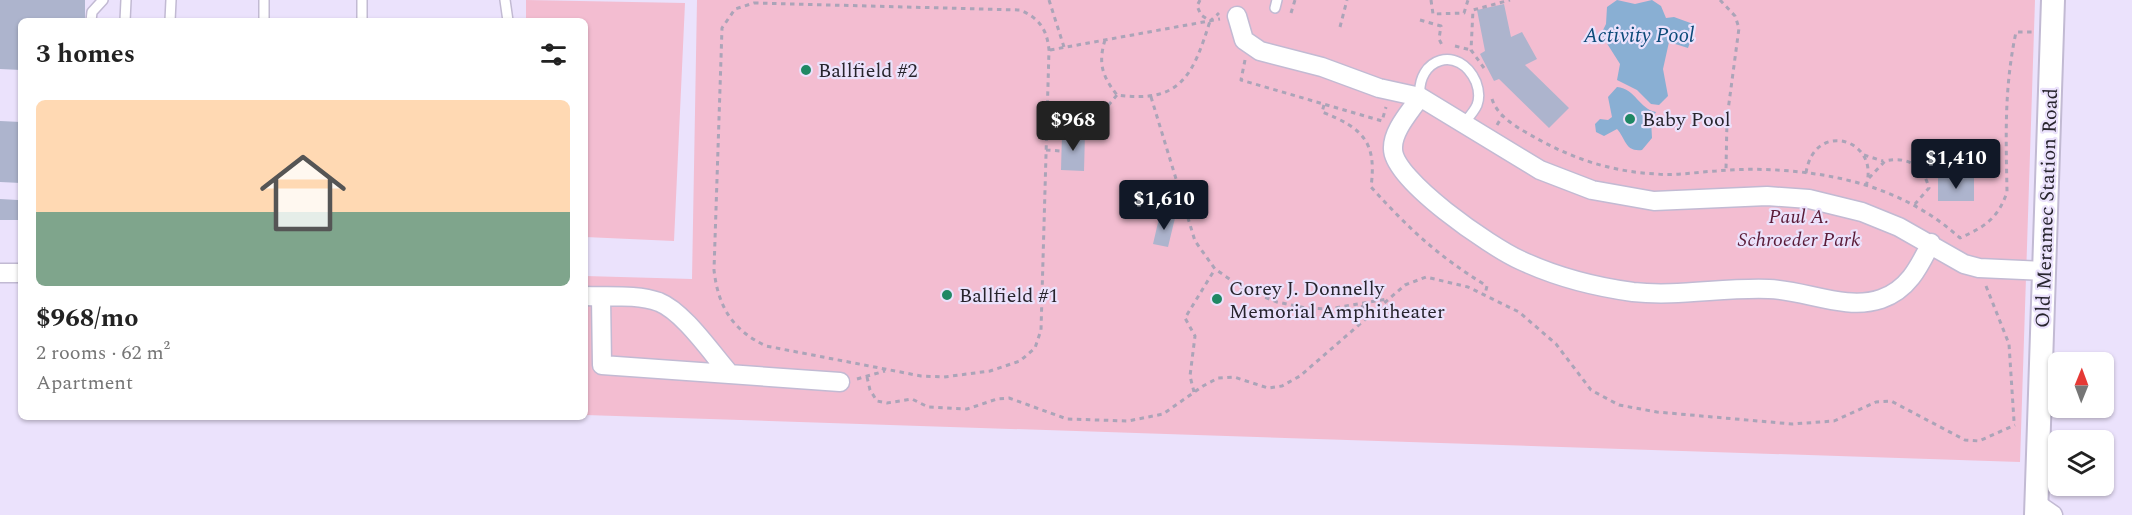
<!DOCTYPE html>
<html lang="en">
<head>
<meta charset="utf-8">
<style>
	:root { --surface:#fff; --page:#f6f6f6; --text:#222; --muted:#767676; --accent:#111827 }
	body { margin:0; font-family:Spectral,serif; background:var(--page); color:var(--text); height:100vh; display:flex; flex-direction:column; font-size:22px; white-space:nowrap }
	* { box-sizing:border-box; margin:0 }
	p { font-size:20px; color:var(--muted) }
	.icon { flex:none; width:33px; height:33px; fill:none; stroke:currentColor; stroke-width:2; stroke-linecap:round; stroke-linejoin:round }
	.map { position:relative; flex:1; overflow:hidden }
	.drawer { position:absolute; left:18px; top:18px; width:570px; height:402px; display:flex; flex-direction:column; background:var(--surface); border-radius:9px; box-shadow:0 2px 4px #0004 }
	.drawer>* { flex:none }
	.needle { width:39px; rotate:1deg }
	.tools { position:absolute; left:2048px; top:352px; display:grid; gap:12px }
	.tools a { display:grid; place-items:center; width:66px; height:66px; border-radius:9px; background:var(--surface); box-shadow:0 2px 4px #0004; font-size:30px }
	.price { position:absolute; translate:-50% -51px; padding:0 14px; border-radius:6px; background:var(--accent); color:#fff; font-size:20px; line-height:39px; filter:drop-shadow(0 2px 3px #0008) }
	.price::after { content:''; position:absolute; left:50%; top:36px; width:18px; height:14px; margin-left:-9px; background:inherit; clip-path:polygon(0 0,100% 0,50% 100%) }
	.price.current { background:#222; color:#fff }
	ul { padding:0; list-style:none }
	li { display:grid; align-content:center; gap:12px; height:318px; padding:0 18px }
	li span { display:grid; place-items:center; height:186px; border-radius:9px; color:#555 }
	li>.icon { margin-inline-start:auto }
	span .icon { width:108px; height:108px; fill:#fffc; stroke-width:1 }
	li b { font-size:26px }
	h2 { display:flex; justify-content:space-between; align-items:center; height:72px; padding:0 18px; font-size:26px }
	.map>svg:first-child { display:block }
	.green { fill:#f3bdd1 }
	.water { fill:#89afd3 }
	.building { fill:#adb4cd }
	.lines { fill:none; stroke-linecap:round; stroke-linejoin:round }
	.service-casing { stroke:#c2bad3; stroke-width:12 }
	.minor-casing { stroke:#c2bad3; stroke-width:21 }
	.tertiary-casing { stroke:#c2bad3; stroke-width:26 }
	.path { stroke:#aba4b8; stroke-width:3; stroke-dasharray:4.5 4.5; stroke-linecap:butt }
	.service { stroke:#fff; stroke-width:9 }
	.minor { stroke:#fff; stroke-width:18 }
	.tertiary { stroke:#fff; stroke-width:22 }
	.poi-dot { fill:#1f8864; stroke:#ebe2fc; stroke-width:2 }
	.labels { text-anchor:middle; stroke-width:4.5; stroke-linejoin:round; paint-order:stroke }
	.poi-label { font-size:20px; fill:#27242d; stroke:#ebe2fc; text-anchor:start }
	.street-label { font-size:20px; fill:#27242d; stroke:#ebe2fc }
	.park-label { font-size:20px; font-style:italic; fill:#5a1b38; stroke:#ebe2fc }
	.water-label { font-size:21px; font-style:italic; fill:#0c4b79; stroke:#ebe2fc }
</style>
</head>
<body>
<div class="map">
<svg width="2132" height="515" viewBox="0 0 2132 515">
	<rect width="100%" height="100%" fill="#ebe2fc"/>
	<path class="green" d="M526 0 685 3 674 241 585 237V21H526Z
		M697 0H2035L2020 462 585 415V276L692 279Z"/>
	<path class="water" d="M1617 0 1635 4 1652 0 1661 6 1666 18 1674 17 1696 25 1688 48 1669 42 1663 69 1668 96 1659 105 1651 104 1637 90 1617 80 1620 64 1601 34 1606 24 1607 7Z
		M1617 87C1636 89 1639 109 1656 112L1651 120 1652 138 1642 150C1625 152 1626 139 1617 129L1604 136 1596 132 1595 124 1600 119 1608 120 1612 117 1608 97Z"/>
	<path class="building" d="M0 0H85V21H21V70L0 69Z
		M1504 4 1511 37 1522 32 1537 59 1525 65 1569 108 1549 128 1499 79 1494 81 1480 54 1485 51 1477 10Z
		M0 121 21 122V183L0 182Z
		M1062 133H1085L1084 171 1061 170Z
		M1938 178H1974V201H1938Z
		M0 199 18 200V220H0Z
		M1160 214 1175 218 1168 247 1153 244Z"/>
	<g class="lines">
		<g class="service-casing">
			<path id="service" d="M505 0 508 21
				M1275 8 1277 0
				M91 21 92 12 103 0
				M125 21 126 0
				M170 21 171 0
				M264 21V0
				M362 21V0
				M1420 97C1416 58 1459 44 1476 82 1479 90 1480 97 1477 105 1474 112 1468 118 1463 124"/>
		</g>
		<g class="minor-casing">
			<path id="minor" d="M1237 16 1244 40 1260 51 1322 67 1379 88 1420 97 1540 170 1592 190 1654 201 1767 196 1809 199 1862 212 1899 227 1964 264 1979 268 2044 271
				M1420 97C1410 112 1392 131 1393 149 1393 180 1491 247 1520 260 1554 276 1596 287 1633 292 1678 297 1724 287 1769 289 1805 290 1846 311 1881 299 1908 290 1919 267 1931 243
				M0 273H21
				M585 296C608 297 637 294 659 302 684 312 712 354 730 374
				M601 297 602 365 840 382
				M2037 504 2053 515"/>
		</g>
		<g class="tertiary-casing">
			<path id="tertiary" d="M2036 515 2053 0"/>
		</g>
		<path class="path" d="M1049 0 1064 47
			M1200 0 1197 6 1201 15 1210 21 1219 13
			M1431 0 1433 14 1464 13 1468 0
			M1720 0 1735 16 1739 28 1727 118 1726 170
			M754 3 1020 10C1039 18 1047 29 1049 50L1041 330 1035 348 1020 361 990 371 944 377 921 376 766 346C732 330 718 306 714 270L722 28 735 9Z
			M1291 13 1295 0
			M1420 20 1441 26 1439 39 1443 47
			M1340 27 1347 0
			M1105 40C1098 63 1102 76 1117 95 1181 104 1193 75 1210 21
			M1455 46 1471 50
			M1050 50 1220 19
			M1245 60 1241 80 1382 121 1386 107
			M1484 68 1471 50 1473 10 1510 0
			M1151 97 1195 241 1215 269 1244 289 1277 302 1306 308 1329 309 1387 299
			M1492 99C1498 118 1520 129 1536 138 1573 159 1613 172 1657 174 1677 176 1696 172 1716 171 1749 168 1783 169 1816 174 1870 182 1919 201 1960 238 1984 227 1998 219 2007 192 2006 135 2004 89 2016 32H2034
			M1324 105 1322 112C1363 128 1377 142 1371 187 1409 229 1439 257 1487 286L1485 294
			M1497 125 1503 115
			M1085 133 1117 95
			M1046 150 1061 151
			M1864 155 1883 161
			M1806 173C1814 119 1881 139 1866 186
			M1869 178 1885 161C1907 156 1923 165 1929 188L1915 204
			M1986 286 2009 344 2014 421
			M1362 305 1367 317
			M867 377 870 390 877 401 887 403 912 399 928 407 967 409 997 399 1009 398 1067 419 1128 421 1163 414 1203 386 1218 378 1234 377 1268 388 1282 386 1300 376 1405 285 1426 277 1468 287 1519 312 1556 344 1591 390 1619 405 1657 412 1792 424 1834 421 1876 402 1891 401 1965 440 1979 441 2015 425
			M857 379 885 371
			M1194 392 1190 376 1195 336 1185 318 1215 269"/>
		<use href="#service" class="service"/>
		<use href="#minor" class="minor"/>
		<use href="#tertiary" class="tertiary"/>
	</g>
	<g class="poi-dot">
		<circle cx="806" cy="70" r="6"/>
		<circle cx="1630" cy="119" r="6"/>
		<circle cx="947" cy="295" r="6"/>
		<circle cx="1217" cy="299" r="6"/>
	</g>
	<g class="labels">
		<g class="poi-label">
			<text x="818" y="77">Ballfield #2</text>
			<text x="1642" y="126">Baby Pool</text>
			<text x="1229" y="295">Corey J. Donnelly<tspan x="1229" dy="23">Memorial Amphitheater</tspan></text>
			<text x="959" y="302">Ballfield #1</text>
		</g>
		<g class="street-label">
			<text transform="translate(2046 208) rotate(-88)" y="7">Old Meramec Station Road</text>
		</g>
		<g class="park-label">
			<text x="1799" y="223">Paul A.<tspan x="1799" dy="23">Schroeder Park</tspan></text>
		</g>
		<g class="water-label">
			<text x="1639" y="42">Activity Pool</text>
		</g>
	</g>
</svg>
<div class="tools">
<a><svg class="needle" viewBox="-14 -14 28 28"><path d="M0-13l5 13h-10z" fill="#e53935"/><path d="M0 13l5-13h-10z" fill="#767676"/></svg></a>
<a><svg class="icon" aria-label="layers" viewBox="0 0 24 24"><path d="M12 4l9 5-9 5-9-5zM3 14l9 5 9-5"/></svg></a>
</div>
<b class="price current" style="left:1073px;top:152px">$968</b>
<b class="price" style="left:1956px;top:190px">$1,410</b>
<b class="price" style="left:1164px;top:231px">$1,610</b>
<section class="drawer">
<h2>3 homes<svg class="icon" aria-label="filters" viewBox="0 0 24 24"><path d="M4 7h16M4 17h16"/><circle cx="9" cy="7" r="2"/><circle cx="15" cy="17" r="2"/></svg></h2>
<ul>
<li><span style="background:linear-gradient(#ffd9b3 60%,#7fa58c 0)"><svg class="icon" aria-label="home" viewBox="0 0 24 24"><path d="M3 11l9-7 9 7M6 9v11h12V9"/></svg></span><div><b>$968/mo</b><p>2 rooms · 62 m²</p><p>Apartment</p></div></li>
</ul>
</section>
</div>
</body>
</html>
